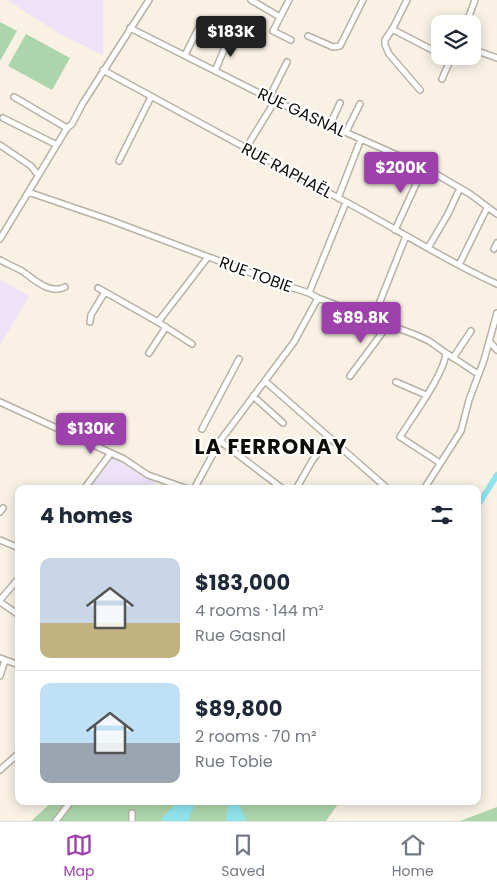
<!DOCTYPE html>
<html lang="en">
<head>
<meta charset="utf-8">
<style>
	:root { --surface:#fff; --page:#f6f6f7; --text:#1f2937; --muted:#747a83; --line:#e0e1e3; --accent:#9d41ab }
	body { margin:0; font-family:Poppins,sans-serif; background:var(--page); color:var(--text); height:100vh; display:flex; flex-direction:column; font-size:19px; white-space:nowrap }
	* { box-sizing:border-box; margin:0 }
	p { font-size:16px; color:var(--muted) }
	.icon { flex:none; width:28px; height:28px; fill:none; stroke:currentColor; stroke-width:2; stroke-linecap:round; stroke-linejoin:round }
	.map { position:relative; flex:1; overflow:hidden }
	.side { position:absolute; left:15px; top:485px; width:466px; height:320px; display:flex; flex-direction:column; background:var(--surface); border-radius:10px; box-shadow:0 2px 12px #0003 }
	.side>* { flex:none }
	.buttons { position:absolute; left:431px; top:15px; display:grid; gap:10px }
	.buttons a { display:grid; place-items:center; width:50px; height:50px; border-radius:10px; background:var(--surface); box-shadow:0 2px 12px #0003; font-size:25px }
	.price { position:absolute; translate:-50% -42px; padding:0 11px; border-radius:5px; background:var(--accent); color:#fff; font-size:16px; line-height:32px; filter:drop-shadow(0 1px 2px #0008) }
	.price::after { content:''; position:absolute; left:50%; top:30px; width:15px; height:11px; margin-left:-8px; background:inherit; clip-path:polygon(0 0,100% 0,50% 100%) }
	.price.current { background:#222; color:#fff }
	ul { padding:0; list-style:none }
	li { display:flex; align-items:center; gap:15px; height:125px; padding:0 25px }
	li+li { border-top:1px solid var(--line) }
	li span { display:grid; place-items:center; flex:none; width:140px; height:100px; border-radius:10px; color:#555 }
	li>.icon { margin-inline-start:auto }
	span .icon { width:60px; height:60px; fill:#fffc; stroke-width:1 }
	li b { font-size:21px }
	h2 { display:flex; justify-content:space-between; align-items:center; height:60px; padding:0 25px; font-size:21px }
	.tab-bar { display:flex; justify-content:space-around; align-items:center; height:70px; border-top:1px solid var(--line); background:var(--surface); font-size:14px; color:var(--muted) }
	.tab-bar a { display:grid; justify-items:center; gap:2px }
	.tab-bar .current { color:var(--accent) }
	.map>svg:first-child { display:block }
	.industrial { fill:#ede3f8 }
	.green { fill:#add5ab }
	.water { fill:#8fe3ec }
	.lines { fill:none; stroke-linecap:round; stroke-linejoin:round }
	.river { stroke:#8fe3ec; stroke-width:6 }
	.minor-casing { stroke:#b8b1a5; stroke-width:8 }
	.minor { stroke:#fff; stroke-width:5 }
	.labels { text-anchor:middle; stroke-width:4.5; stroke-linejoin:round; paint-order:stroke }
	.street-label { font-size:16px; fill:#0e0c08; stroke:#fff }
	.district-label { font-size:21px; font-weight:bold; letter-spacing:1px; fill:#0e0c08; stroke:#fff }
</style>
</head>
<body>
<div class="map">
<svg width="497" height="821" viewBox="0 0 497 821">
	<rect width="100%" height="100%" fill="#f8f1e4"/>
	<path class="industrial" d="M7 0H103V55L60 34Z
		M0 280 29 296 0 345Z
		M110 456 155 481 151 489H87Z"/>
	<path class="green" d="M0 22 17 31 0 61Z
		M26 34 70 58 52 90 8 66Z
		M53 801H340L326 821H31Z
		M497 807V821H460Z"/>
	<path class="water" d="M179 801H196L188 821H162V818Z
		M228 801H238L246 821H226Z"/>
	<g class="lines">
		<path class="river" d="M478 505 497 475"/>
		<g class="minor-casing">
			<path id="minor" d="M251 0 280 17
				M289 0 273 31 291 40
				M407 0 393 28 385 40V45L389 54 420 90
				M466 24 475 0
				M130 28 275 101 424 167 470 194 497 214
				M392 29 440 54
				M308 36 333 47 340 46 363 0
				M472 49 497 58
				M185 55 201 23
				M103 70 323 190C382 219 437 257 497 284
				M215 71 229 38
				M442 79 452 56
				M14 97 67 128
				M269 98 287 62
				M3 118 57 145
				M330 125 340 103
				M346 132 360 104
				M0 145 31 166 38 175
				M246 148 275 101
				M119 161 151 97
				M28 192 110 220 278 283 309 293 318 298 416 335 429 341 446 353C444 375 412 417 400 437L437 461
				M338 198 361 139
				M395 230 424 167
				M0 239 67 128 72 124 83 103 149 0
				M428 248 448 214 460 188
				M494 249 497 243
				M0 260C7 264 15 267 22 271 34 279 49 295 65 287
				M459 265 487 208
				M98 288 158 322 192 344
				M309 293 346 202
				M373 319 406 236
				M90 322 91 315 105 292
				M158 322 208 257
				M490 342 497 350
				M149 353 166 327
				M446 353 478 374
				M453 358 471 331
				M350 376 388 325
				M265 381 388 489
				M396 382 426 395
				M253 396 283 423
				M0 402 124 459 148 475 188 489
				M202 429 239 359
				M220 441 283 489
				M84 489 111 453
				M194 489 220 441 294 342 318 298
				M296 489 312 461 329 438
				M424 489 461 431 469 400 484 360 497 313
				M0 512 3 508
				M0 540 19 548
				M0 600 19 578
				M0 602 19 615
				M0 658 19 665
				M0 676 5 660
				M0 770 19 753
				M56 821 71 801
				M132 821V813"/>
		</g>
		<use href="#minor" class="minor"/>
	</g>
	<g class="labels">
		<g class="street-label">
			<text transform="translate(302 112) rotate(25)" y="6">RUE GASNAL</text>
			<text transform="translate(287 170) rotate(28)" y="6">RUE RAPHAËL</text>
			<text transform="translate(256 274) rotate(20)" y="6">RUE TOBIE</text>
		</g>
		<g class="district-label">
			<text x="271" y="454">LA FERRONAY</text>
		</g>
	</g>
</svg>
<div class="buttons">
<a><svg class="icon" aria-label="layers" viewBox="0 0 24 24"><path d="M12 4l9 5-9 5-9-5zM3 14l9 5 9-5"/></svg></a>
</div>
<b class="price current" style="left:231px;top:58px">$183K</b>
<b class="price" style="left:401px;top:194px">$200K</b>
<b class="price" style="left:361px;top:344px">$89.8K</b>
<b class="price" style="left:91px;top:455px">$130K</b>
<section class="side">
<h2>4 homes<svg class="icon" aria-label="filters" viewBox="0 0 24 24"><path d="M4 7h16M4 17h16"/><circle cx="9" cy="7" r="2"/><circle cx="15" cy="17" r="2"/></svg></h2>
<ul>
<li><span style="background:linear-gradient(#c9d6e8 65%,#c2b280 0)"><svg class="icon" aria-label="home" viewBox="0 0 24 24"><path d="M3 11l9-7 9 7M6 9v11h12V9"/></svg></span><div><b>$183,000</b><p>4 rooms · 144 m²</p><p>Rue Gasnal</p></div></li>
<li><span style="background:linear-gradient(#bfe0f5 60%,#9aa5b1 0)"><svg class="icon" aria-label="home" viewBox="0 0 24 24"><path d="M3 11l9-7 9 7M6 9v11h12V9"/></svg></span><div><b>$89,800</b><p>2 rooms · 70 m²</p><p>Rue Tobie</p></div></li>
</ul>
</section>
</div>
<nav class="tab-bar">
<a class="current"><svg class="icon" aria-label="map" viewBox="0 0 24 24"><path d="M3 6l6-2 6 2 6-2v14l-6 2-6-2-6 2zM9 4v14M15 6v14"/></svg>Map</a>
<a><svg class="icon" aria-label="saved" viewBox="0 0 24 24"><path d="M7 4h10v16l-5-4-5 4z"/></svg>Saved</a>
<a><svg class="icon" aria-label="home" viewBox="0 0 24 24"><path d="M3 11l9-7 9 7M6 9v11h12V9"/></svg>Home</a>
</nav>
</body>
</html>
